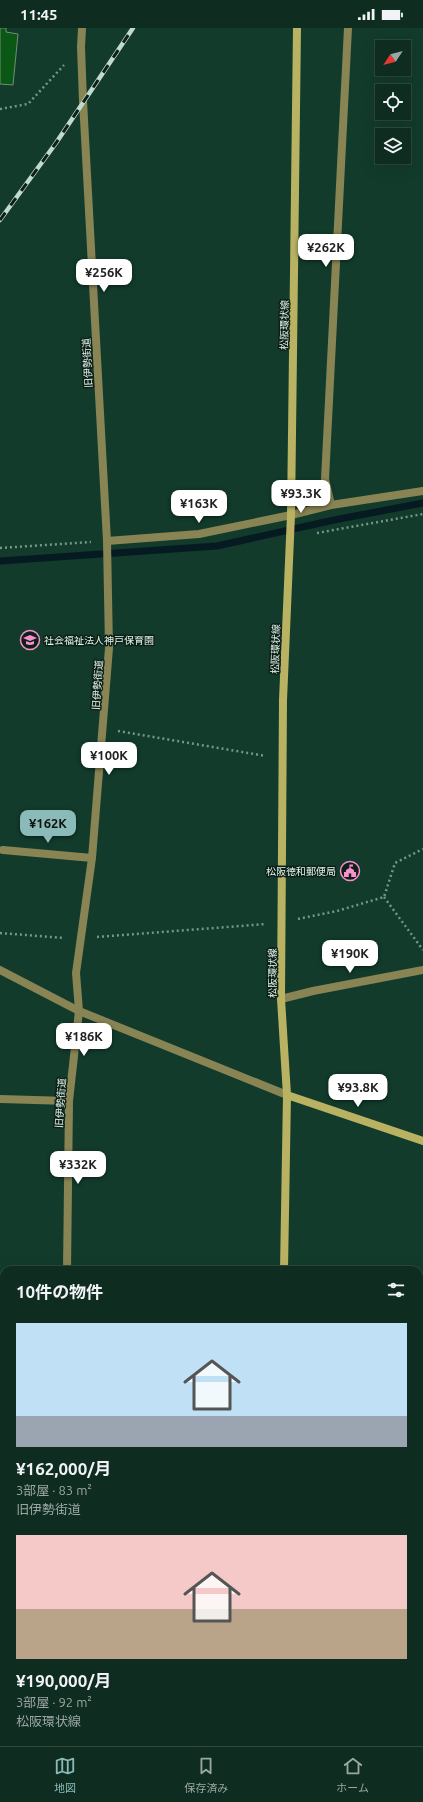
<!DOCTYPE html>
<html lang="ja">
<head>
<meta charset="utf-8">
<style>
	:root { --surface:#0e2c20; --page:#173429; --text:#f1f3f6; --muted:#9ba7a5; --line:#2e483e; --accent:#8bbbb9 }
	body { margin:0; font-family:Ubuntu,"Noto Sans JP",sans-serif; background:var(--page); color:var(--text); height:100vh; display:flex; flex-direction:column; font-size:15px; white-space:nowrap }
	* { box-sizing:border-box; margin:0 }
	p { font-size:13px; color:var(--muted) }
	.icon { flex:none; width:22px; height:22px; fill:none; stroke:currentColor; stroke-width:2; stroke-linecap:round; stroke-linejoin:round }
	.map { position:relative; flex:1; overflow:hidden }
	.drawer { position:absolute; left:0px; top:1238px; width:423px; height:480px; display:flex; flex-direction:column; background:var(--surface); border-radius:12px 12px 0 0; box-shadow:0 4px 16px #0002,0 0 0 1px var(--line) }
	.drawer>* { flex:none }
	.needle { width:26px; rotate:234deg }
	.buttons { position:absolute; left:375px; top:12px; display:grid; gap:8px }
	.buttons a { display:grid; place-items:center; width:36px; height:36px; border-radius:0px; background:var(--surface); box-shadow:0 4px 16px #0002,0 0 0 1px var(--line); font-size:20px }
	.price { position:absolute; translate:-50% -34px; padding:0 9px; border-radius:8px; background:#fff; color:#222; font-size:13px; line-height:26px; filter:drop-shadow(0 1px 2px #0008) }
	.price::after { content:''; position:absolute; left:50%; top:24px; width:12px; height:9px; margin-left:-6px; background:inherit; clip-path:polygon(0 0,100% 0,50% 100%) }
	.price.on { background:var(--accent); color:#111 }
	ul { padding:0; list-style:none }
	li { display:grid; align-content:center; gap:8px; height:212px; padding:0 16px }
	li span { display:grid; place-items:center; height:124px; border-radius:0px; color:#555 }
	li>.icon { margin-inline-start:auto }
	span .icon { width:72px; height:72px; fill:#fffc; stroke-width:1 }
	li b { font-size:17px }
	h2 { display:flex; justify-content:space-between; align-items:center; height:48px; padding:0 16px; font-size:17px }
	.status { display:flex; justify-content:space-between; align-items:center; height:28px; padding:0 20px; background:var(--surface); direction:ltr }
	.status svg { height:11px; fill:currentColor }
	.tab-bar { display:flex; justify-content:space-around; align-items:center; height:56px; border-top:1px solid var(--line); background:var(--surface); font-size:11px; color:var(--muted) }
	.tab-bar a { display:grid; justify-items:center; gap:2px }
	.tab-bar .on { color:var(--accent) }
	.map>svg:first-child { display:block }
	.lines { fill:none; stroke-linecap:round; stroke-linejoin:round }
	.stream { stroke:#061a22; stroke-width:7 }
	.building { fill:#0b5716; stroke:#728f71 }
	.path { stroke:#769688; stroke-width:2.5; stroke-dasharray:2 3; stroke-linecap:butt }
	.minor { stroke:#888454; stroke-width:8 }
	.tertiary { stroke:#888454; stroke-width:8 }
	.secondary { stroke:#b8b262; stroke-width:8 }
	.rail-casing { stroke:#c1dace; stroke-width:4.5 }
	.rail { stroke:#0e1f17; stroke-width:3; stroke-dasharray:9; stroke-linecap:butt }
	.labels { text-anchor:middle; stroke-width:3; stroke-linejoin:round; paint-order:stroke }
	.street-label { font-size:10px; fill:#def4e9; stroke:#0e1f17 }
	.poi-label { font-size:10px; fill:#def4e9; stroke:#0e1f17; text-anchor:start }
</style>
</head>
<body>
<div class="status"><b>11:45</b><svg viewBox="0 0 49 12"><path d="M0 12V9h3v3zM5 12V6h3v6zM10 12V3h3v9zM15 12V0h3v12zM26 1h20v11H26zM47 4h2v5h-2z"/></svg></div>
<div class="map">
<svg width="423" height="1718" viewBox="0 0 423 1718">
	<rect width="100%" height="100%" fill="#123b2b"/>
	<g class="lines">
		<path class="stream" d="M0 533 217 518 334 492 423 475"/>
	</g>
	<path class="building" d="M0 0H6V4L18 6 13 57 0 56Z"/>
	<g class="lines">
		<path class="path" d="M0 81 28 76 64 37
			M317 505 423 486
			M0 520 91 514
			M118 703 266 728
			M384 869 423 922
			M298 891 337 883 384 869 395 835 423 821
			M0 905 64 910
			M97 909 266 896
			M419 1246 423 1245
			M0 1326H4
			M217 1714 264 1718
			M280 1718 293 1716"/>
		<path class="minor" d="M331 477 325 451 348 0
			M107 513 199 506 291 487 331 477 423 463
			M3 822 92 830
			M281 971 313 963 423 942
			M0 1071 69 1073
			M67 1242 69 1073 79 983 76 945 92 830 109 620 107 513 83 73 81 19 82 0
			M0 1413H4
			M419 1667 423 1666
			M0 1713 4 1712
			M77 1714V1718"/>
		<path class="tertiary" d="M0 942 79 983 287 1067"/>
		<path class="secondary" d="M287 1067 423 1113
			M284 1242 287 1067 281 971 283 672 291 487 297 0
			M308 1714 309 1718"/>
		<g class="rail-casing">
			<path id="rail" d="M0 192 56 115 133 0"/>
		</g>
		<use href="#rail" class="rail"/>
	</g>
	<defs>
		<g id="school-ring" transform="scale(1)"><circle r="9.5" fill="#0e1f17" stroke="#f790cd" stroke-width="1.5"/><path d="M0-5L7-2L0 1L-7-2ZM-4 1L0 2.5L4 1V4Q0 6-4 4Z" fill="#f790cd"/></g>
		<g id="civic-ring" transform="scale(1)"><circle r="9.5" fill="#0e1f17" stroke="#f790cd" stroke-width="1.5"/><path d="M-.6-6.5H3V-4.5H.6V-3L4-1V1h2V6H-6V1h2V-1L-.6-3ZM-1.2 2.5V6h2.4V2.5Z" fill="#f790cd"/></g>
	</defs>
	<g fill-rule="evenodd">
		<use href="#school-ring" x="30" y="612"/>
		<use href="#civic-ring" x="350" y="843"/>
	</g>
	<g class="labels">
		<g class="street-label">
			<text transform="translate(284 297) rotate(-89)" y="4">松阪環状線</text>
			<text transform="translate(87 335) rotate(-93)" y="4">旧伊勢街道</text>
			<text transform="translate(275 621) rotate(-88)" y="4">松阪環状線</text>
			<text transform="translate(97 657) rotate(-86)" y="4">旧伊勢街道</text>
			<text transform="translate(272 945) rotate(-90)" y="4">松阪環状線</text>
			<text transform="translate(60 1075) rotate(-86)" y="4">旧伊勢街道</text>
		</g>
		<g class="poi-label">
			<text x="44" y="616">社会福祉法人神戸保育園</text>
			<text x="336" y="847" text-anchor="end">松阪徳和郵便局</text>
		</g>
	</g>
</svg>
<div class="buttons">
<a><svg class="needle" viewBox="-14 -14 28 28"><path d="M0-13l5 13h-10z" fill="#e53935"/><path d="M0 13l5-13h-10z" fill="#9ba7a5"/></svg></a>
<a><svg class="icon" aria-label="locate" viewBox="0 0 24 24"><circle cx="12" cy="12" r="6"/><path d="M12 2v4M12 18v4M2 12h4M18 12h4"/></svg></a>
<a><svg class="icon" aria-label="layers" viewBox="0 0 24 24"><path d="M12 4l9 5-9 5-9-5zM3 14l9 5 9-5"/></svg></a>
</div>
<b class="price" style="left:326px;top:240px">¥262K</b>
<b class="price" style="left:104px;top:265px">¥256K</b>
<b class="price" style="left:301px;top:486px">¥93.3K</b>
<b class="price" style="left:199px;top:496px">¥163K</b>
<b class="price" style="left:109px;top:748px">¥100K</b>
<b class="price on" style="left:48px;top:816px">¥162K</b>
<b class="price" style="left:350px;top:946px">¥190K</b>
<b class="price" style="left:84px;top:1029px">¥186K</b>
<b class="price" style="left:358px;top:1080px">¥93.8K</b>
<b class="price" style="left:78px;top:1157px">¥332K</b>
<section class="drawer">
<h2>10件の物件<svg class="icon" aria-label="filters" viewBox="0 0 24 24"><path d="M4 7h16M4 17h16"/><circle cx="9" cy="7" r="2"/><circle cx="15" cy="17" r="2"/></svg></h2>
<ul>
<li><span style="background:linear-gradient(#bfe0f5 75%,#9aa5b1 0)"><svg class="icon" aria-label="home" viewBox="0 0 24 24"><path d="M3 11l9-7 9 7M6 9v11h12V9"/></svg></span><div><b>¥162,000/月</b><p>3部屋 · 83 m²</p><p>旧伊勢街道</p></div></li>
<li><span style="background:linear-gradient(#f6c9c9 60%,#b9a48a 0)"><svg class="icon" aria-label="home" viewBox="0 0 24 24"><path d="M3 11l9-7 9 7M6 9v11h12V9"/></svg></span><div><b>¥190,000/月</b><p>3部屋 · 92 m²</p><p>松阪環状線</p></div></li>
</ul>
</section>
</div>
<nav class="tab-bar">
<a class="on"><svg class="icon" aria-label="map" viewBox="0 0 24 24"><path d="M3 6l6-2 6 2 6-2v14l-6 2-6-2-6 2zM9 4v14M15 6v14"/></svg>地図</a>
<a><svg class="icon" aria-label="saved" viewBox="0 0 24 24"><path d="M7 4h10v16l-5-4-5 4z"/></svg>保存済み</a>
<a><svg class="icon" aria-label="home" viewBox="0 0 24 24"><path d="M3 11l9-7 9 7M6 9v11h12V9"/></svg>ホーム</a>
</nav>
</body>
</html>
